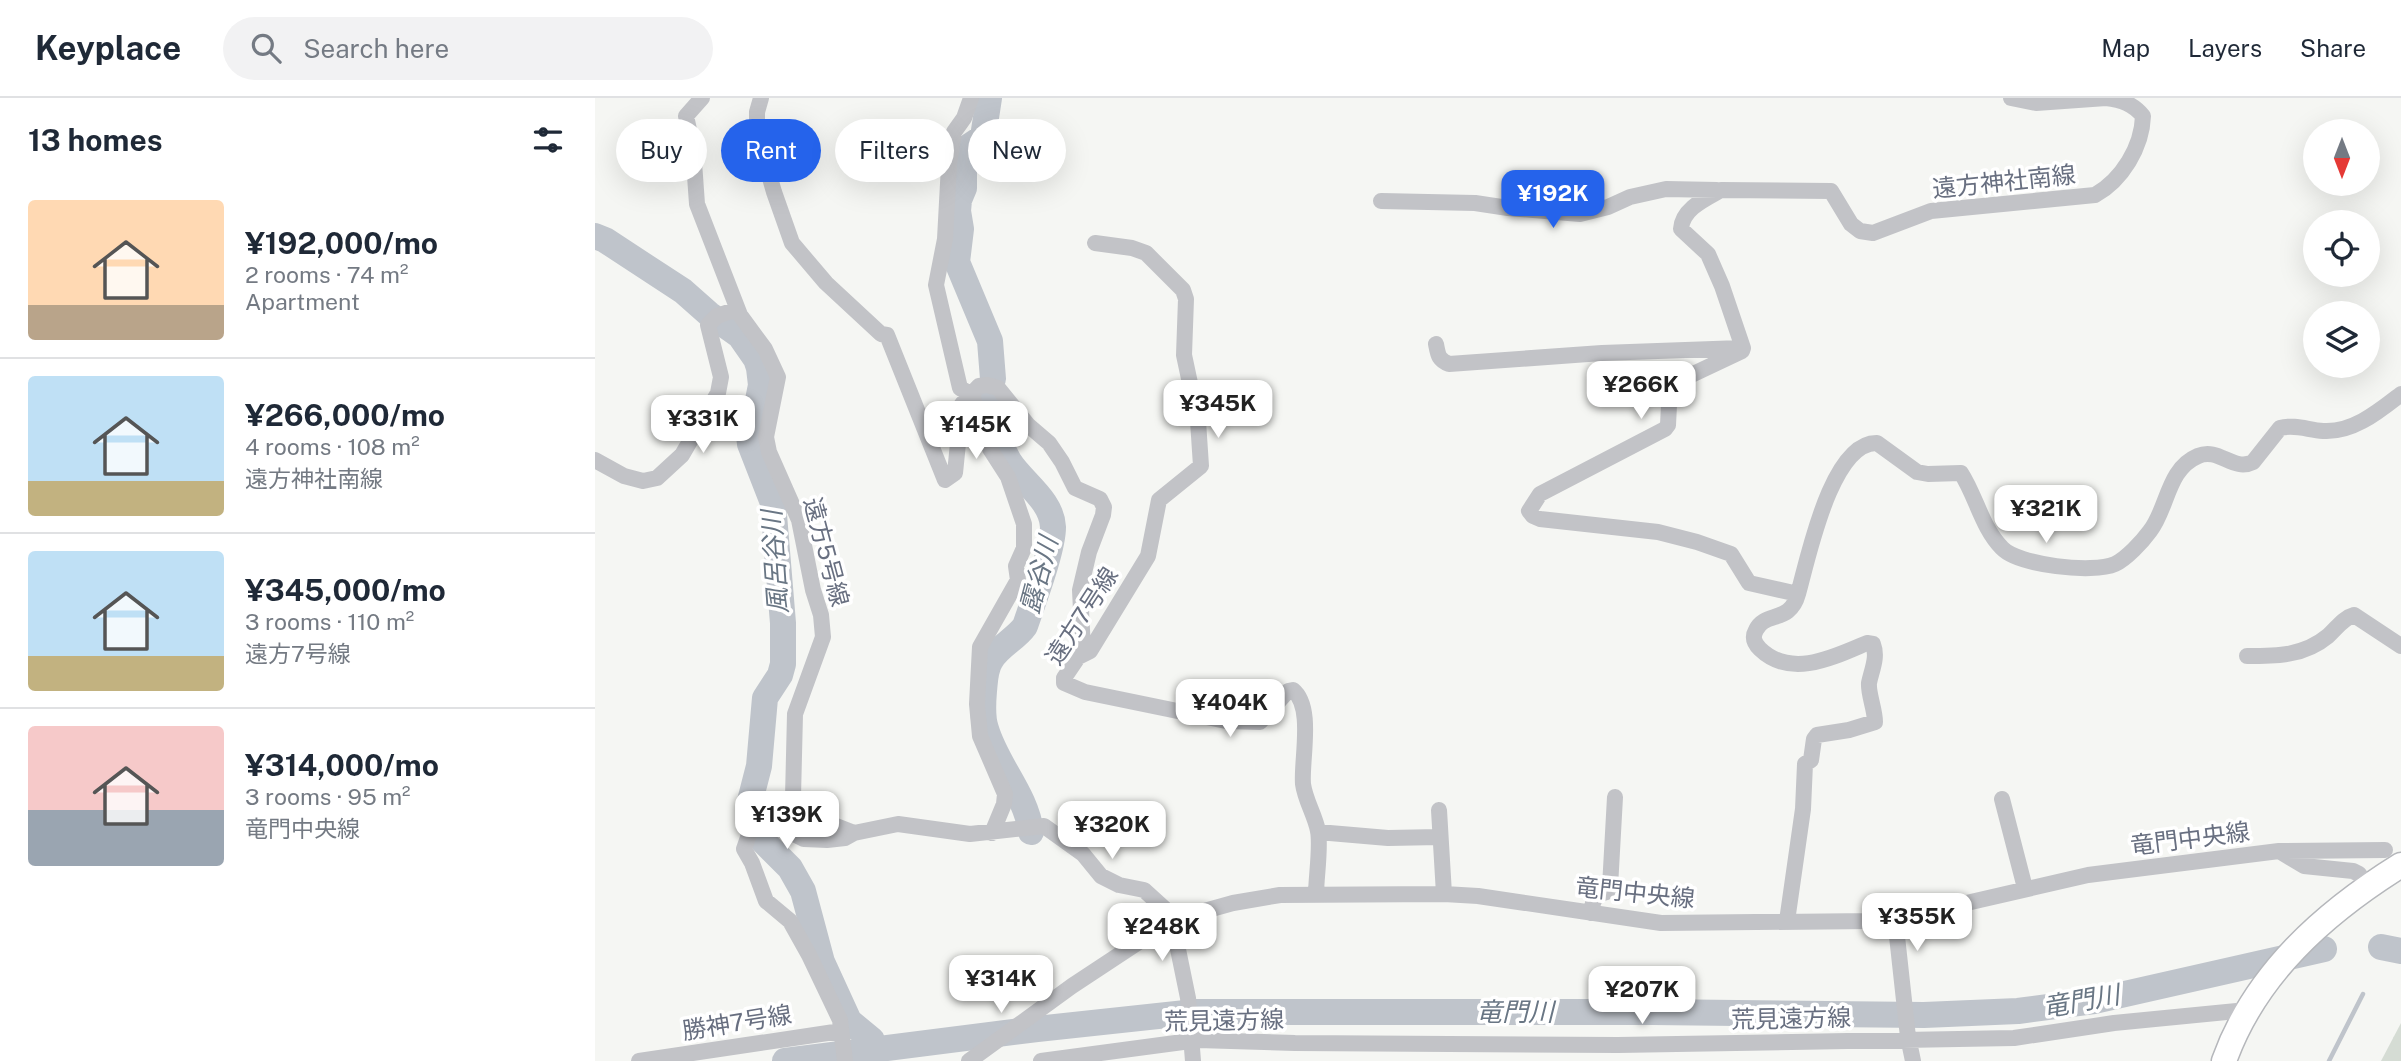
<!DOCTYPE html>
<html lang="en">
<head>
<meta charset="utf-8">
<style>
	:root { --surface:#fff; --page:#f2f2f3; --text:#1f2937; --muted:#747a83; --line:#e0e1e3; --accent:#2563eb }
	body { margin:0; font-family:"Public Sans","Noto Sans JP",sans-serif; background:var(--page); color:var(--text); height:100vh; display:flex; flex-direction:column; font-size:26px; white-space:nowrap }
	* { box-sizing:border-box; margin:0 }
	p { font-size:23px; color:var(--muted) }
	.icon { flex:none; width:38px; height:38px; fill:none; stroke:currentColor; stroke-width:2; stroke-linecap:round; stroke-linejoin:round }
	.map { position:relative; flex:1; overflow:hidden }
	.sheet { display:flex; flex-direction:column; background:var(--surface); width:595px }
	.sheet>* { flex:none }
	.hud { position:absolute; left:21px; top:21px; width:665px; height:63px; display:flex; gap:14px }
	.needle { width:46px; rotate:180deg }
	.controls { position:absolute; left:1708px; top:21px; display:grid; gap:14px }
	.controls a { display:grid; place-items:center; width:77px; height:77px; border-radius:50%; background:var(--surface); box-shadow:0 7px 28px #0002; font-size:35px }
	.price { position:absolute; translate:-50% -60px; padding:0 16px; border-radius:14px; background:#fff; color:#222; font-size:23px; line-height:46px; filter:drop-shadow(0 2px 4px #0008) }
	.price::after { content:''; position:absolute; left:50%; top:42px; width:21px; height:16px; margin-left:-10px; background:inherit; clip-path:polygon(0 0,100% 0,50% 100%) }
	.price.selected { background:var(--accent); color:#fff }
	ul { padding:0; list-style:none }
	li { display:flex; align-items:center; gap:21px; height:175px; padding:0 28px }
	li+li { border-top:2px solid var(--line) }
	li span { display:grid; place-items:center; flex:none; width:196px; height:140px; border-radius:7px; color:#555 }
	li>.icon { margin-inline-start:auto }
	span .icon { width:84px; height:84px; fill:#fffc; stroke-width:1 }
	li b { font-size:30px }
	h2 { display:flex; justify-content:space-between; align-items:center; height:84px; padding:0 28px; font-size:30px }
	.tag { padding:0 24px; border-radius:32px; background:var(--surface); box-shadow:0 7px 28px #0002; font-size:24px; line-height:63px }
	.tag.selected { background:var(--accent); color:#fff }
	header { display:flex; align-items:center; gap:42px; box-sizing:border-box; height:98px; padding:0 35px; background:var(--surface); border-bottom:2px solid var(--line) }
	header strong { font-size:33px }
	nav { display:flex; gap:38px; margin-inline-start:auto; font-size:24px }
	.search { width:490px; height:63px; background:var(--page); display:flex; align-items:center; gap:18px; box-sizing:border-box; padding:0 24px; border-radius:38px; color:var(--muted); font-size:26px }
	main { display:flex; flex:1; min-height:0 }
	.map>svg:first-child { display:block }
	.grass { fill:url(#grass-tufts) }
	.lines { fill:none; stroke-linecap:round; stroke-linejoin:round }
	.stream { stroke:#bfc4cb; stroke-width:4.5 }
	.river { stroke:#bfc4cb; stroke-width:26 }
	.primary-casing { stroke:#b5b7bb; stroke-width:27 }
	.street { stroke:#c2c3c7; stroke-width:16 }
	.primary { stroke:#fff; stroke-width:24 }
	.labels { text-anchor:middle; stroke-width:7; stroke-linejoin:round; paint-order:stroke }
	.street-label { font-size:24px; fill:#686f80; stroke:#fff }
	.water-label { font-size:26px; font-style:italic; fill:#697684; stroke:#fff }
</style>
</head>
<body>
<header>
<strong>Keyplace</strong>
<div class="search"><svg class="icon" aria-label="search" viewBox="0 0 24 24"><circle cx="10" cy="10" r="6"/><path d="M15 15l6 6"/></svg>Search here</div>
<nav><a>Map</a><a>Layers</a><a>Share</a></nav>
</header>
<main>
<section class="sheet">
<h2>13 homes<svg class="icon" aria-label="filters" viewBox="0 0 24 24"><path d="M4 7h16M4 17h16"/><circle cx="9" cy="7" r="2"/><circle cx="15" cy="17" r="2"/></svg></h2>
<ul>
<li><span style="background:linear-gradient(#ffd9b3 75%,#b9a48a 0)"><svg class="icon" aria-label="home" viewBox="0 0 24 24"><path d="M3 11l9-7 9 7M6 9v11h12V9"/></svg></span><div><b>¥192,000/mo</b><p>2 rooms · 74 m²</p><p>Apartment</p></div></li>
<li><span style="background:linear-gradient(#bfe0f5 75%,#c2b280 0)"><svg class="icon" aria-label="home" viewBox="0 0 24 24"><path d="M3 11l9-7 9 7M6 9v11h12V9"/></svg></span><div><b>¥266,000/mo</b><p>4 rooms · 108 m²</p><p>遠方神社南線</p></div></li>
<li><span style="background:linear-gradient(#bfe0f5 75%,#c2b280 0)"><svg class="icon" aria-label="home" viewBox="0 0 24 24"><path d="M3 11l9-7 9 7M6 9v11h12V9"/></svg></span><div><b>¥345,000/mo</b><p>3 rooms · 110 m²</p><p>遠方7号線</p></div></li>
<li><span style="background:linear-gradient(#f6c9c9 60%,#9aa5b1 0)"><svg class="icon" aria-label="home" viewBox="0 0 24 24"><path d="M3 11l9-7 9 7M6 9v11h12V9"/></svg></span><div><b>¥314,000/mo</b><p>3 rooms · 95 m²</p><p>竜門中央線</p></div></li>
</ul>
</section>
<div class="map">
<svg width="1806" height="963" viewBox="0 0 1806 963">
	<defs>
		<pattern id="grass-tufts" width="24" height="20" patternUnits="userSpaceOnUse" patternTransform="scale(1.75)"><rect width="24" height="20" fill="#d5dcd4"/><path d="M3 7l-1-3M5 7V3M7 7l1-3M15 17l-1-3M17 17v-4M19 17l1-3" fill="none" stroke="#b1b7b1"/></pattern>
	</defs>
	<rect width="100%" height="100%" fill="#f5f6f3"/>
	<path class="grass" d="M1806 925V963H1786Z"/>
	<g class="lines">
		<path class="stream" d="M1734 963 1768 896"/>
		<path class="river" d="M394 0 388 39 373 49 369 57V90L364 102 363 113 366 131 362 164 395 243 398 281
			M0 138 10 142 88 193 114 216 145 238 161 261 164 270 166 287 163 302 153 329 155 346 178 405 188 525V566L185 577 170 600 164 668 155 703
			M397 295C400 318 402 343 414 363 427 384 457 402 458 429 458 452 438 504 430 528 421 541 404 548 396 562 390 571 390 583 389 593 388 605 387 620 391 631 402 668 431 696 436 734
			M164 739 195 770 208 793 227 864 254 923 277 942 279 951
			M1786 849 1806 853
			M190 963 442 931 600 914H1057L1329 917 1423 913 1499 903 1729 851"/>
		<g class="primary-casing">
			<path id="primary" d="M1629 963C1660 876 1729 815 1806 767"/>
		</g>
		<path class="street" d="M107 0 91 18 98 50 102 106 145 217 170 251 183 279 171 339 174 354 204 422 218 492 226 517 228 539 200 616 198 699 205 721 211 726 241 728 259 735
			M166 0 162 14V35L179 94 197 145 231 185 286 236 292 237 350 382 360 375 367 306 384 288 392 287 403 290 433 327 454 345 467 364 480 390 505 401 509 409 508 417 494 454 485 492 488 552 469 580V585L490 594 631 623 665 624 693 593 698 592C719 609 706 662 708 686 710 702 720 717 723 733 726 749 721 780 721 797
			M376 0 369 20 359 34 354 67 350 141 341 187 365 290 377 297 395 351 413 379 429 426V450L421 468 423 482 385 549 382 606 385 638 410 696 409 706 397 735
			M786 103 880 105 913 110 985 116 1013 109 1035 99 1071 91 1122 92
			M841 246C843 256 843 262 854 266L1007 255 1146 250
			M0 362 29 378 48 383 62 380 87 357 123 295 126 279 113 227 122 218 142 211
			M1203 496C1213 461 1236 344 1282 345L1322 374 1333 376 1366 375C1381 398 1387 430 1407 450 1423 467 1498 476 1520 466 1531 461 1547 444 1555 433 1573 410 1572 371 1603 358 1624 349 1638 374 1658 364L1685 330C1700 326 1713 332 1728 333 1758 335 1784 313 1806 296
			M1652 558C1682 558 1709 558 1733 538 1742 530 1748 520 1759 517L1806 548
			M483 559 495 553 553 458 564 402 606 368 603 323 589 257 591 201 588 192 551 155 537 150 500 145
			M1407 701 1430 790
			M844 712 849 796
			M723 734 793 740 844 739
			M1684 753 1790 752
			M996 815C998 802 999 797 1012 794L1015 789 1020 699
			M1300 820 1313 939 1318 963
			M1192 823 1208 711 1210 666 1216 662 1219 641 1222 637 1254 632 1280 624C1280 611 1273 596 1274 585 1277 571 1283 559 1278 546L1272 545C1239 559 1196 581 1165 551 1159 545 1157 539 1161 532 1170 513 1195 526 1203 496L1154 485 1136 456 1102 444 1063 434 945 421 938 418 934 413 945 396 1070 331 1073 327 1075 287 1147 253 1148 250 1127 188 1113 156 1086 131C1087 111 1110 101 1126 92L1236 93 1256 126 1265 133 1278 135 1336 113 1500 97C1527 82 1547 49 1548 18 1538 6 1527 2 1511 0L1441 5 1416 0
			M44 963 246 933
			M250 963 245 922 214 857 195 823 171 803 157 765 149 751 156 731 169 728 189 731 209 741 232 742 250 740 259 735 303 726 375 736 449 728 488 756 506 778 524 787 549 792 571 812 577 822 593 900 598 963
			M374 963 477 888 577 822 638 805 685 797 849 796 883 798 1066 825 1276 823 1315 818 1493 777 1684 753 1709 768 1758 773 1764 776 1772 788
			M446 963 603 942 700 945 1023 947 1419 940 1519 925 1652 912"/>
		<use href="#primary" class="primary"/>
	</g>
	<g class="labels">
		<g class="street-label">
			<text transform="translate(1409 84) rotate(-6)" y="8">遠方神社南線</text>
			<text transform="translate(231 454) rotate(75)" y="8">遠方5号線</text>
			<text transform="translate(487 518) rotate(-57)" y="8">遠方7号線</text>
			<text transform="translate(1595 741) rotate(-7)" y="8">竜門中央線</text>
			<text transform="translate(1040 795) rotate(6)" y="8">竜門中央線</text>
			<text transform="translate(1196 921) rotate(-1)" y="8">荒見遠方線</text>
			<text transform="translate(629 923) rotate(-1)" y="8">荒見遠方線</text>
			<text transform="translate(142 925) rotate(-9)" y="8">勝神7号線</text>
		</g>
		<g class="water-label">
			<text transform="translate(180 464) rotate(-94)" y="9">風呂谷川</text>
			<text transform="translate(444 477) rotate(-75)" y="9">露谷川</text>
			<text transform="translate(1486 903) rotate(-10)" y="9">竜門川</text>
			<text x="920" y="923">竜門川</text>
		</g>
	</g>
</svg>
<div class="controls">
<a><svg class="needle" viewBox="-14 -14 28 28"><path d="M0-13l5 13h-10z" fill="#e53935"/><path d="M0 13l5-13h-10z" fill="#747a83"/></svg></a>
<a><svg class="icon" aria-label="locate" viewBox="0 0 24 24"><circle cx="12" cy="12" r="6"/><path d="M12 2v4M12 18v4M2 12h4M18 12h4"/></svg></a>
<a><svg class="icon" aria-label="layers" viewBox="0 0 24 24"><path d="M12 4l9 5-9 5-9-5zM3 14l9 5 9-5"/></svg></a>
</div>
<b class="price selected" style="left:958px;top:132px">¥192K</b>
<b class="price" style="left:1046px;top:323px">¥266K</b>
<b class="price" style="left:623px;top:342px">¥345K</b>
<b class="price" style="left:108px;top:357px">¥331K</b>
<b class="price" style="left:381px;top:363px">¥145K</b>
<b class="price" style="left:1451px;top:447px">¥321K</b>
<b class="price" style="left:635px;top:641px">¥404K</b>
<b class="price" style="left:192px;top:753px">¥139K</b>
<b class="price" style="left:517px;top:763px">¥320K</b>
<b class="price" style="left:1322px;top:855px">¥355K</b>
<b class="price" style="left:567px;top:865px">¥248K</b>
<b class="price" style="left:406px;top:917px">¥314K</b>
<b class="price" style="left:1047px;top:928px">¥207K</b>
<div class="hud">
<a class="tag">Buy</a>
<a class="tag selected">Rent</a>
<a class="tag">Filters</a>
<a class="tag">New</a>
</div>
</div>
</main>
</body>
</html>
